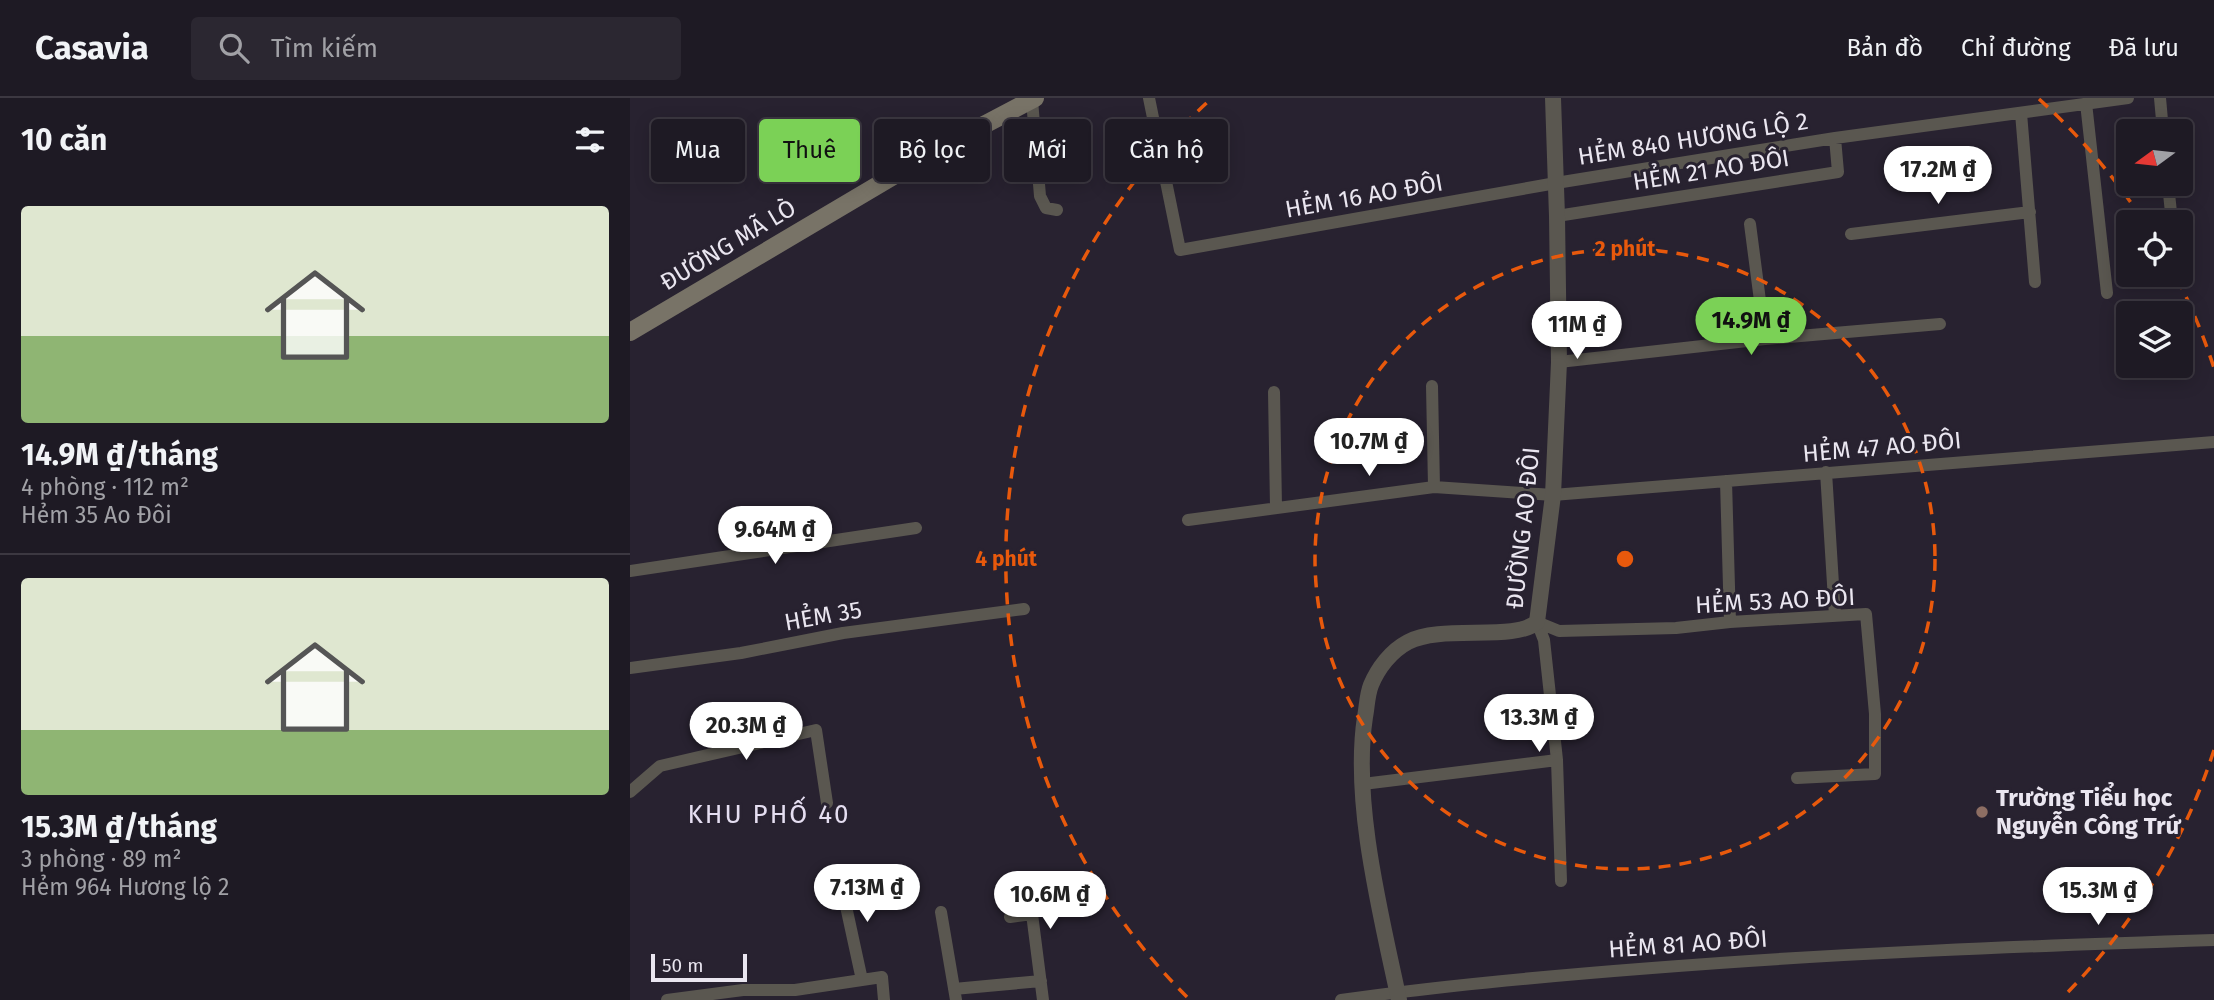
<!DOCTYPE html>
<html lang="vi">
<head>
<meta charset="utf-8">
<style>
	:root { --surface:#1e1a24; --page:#2b2731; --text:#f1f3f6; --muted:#a1a1a6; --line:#3c3841; --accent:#7bd156 }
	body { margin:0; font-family:"Fira Sans",sans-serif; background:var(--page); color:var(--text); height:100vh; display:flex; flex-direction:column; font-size:26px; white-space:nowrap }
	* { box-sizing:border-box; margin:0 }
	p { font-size:23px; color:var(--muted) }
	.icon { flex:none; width:38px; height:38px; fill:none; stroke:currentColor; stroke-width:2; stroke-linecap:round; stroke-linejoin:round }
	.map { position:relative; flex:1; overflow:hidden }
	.panel { display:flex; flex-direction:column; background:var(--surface); width:630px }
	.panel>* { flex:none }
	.guide { position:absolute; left:21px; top:21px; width:665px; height:63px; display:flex; gap:14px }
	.needle { width:46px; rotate:255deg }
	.fabs { position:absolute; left:1486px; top:21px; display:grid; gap:14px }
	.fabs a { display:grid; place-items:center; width:77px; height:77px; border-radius:7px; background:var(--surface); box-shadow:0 4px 18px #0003,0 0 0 2px var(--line); font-size:35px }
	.scale { position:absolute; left:21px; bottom:18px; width:96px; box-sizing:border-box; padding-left:7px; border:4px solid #eae6f0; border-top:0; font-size:19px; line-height:24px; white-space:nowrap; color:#eae6f0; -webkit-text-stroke:5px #282230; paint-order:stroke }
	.price { position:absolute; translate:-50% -60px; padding:0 16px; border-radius:24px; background:#fff; color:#222; font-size:23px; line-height:46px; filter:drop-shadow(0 2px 4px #0008) }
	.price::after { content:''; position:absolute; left:50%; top:42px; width:21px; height:16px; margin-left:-10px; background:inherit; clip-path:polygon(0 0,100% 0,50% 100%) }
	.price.on { background:var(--accent); color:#111 }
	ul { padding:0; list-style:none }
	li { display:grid; align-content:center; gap:14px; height:371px; padding:0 21px }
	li+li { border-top:2px solid var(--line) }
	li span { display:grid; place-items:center; height:217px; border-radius:7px; color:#555 }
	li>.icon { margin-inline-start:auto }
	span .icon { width:126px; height:126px; fill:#fffc; stroke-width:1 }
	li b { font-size:30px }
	h2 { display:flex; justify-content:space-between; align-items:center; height:84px; padding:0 21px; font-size:30px }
	.tag { padding:0 24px; border-radius:7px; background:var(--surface); box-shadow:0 4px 18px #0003,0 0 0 2px var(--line); font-size:24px; line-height:63px }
	.tag.on { background:var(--accent); color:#111 }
	header { display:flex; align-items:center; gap:42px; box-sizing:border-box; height:98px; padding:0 35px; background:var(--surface); border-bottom:2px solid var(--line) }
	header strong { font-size:33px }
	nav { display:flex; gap:38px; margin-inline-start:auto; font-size:24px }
	.search { width:490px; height:63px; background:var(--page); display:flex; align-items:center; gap:18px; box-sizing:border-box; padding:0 24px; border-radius:7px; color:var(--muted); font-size:26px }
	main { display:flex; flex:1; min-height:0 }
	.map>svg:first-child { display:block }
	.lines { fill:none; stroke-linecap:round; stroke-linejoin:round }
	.minor { stroke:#5a5750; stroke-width:12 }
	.tertiary { stroke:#5a5750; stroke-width:16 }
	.secondary { stroke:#787367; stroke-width:18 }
	.ring { fill:none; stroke:#e8590c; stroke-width:3.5; stroke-dasharray:12 9 }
	.education-dot { fill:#8d6e63; stroke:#282230; stroke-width:2.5 }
	.labels { text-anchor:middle; stroke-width:6; stroke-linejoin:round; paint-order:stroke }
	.street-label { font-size:24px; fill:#eae6f0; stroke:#282230 }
	.poi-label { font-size:24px; font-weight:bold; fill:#eae6f0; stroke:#282230; text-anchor:start }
	.neighbourhood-label { font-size:26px; letter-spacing:2px; fill:#e5def1; stroke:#282230 }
	.centre { fill:#e8590c; stroke:#282230; stroke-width:3.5 }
	.ring-label { font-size:21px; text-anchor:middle; font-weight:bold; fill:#e8590c; stroke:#282230; stroke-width:6; stroke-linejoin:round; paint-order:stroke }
</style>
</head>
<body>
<header>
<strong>Casavia</strong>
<div class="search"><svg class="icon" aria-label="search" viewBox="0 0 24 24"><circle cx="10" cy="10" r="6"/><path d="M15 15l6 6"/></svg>Tìm kiếm</div>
<nav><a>Bản đồ</a><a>Chỉ đường</a><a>Đã lưu</a></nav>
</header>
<main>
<section class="panel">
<h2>10 căn<svg class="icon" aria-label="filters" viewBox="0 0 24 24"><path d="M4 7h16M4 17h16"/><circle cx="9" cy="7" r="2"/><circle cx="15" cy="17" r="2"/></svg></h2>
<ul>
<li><span style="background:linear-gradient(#dfe7d0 60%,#8fb573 0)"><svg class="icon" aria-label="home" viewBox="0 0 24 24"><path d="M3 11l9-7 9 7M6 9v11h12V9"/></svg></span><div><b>14.9M ₫/tháng</b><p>4 phòng · 112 m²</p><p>Hẻm 35 Ao Đôi</p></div></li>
<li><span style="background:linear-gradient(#dfe7d0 70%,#8fb573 0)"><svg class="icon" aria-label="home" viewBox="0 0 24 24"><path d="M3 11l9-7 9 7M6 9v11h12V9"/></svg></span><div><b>15.3M ₫/tháng</b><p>3 phòng · 89 m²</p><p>Hẻm 964 Hương lộ 2</p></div></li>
</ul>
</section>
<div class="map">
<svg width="1584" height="902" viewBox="0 0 1584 902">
	<rect width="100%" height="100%" fill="#282230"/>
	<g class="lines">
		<path class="minor" d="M519 0 550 152 926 85 1205 40 1498 0
			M1530 0 1533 33
			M402 2 410 98 416 110 427 112
			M1456 5 1477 195
			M1391 15 1405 184
			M1538 86 1542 124
			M927 118 1208 74 1205 40
			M1120 126 1135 241
			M1221 136 1400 114
			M929 264 1135 241 1310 226
			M802 288 804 389
			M644 294 646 409
			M1196 374 1205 518
			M1096 383 1100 524
			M558 422 804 389 923 397 1584 344
			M0 473 286 430
			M907 524 929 533 1046 530 1100 524 1236 516 1245 616V676L1167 680
			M907 524 914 542 927 662 931 783
			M0 570 111 555 213 535 394 511
			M733 686 927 662
			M0 694 30 668 186 632 197 705
			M209 776 232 882
			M311 814 326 902
			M380 819 402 816 413 902
			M324 891 411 883
			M37 902 113 892H165L252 879 254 902
			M711 902C814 887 918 878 1022 870 1209 855 1397 848 1584 842"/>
		<path class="tertiary" d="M769 902C751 817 722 704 735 619 737 609 737 597 741 587 748 570 761 553 778 544 811 526 885 544 907 524L923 397 929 264 927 118 923 0"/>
		<path class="secondary" d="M0 234 314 48 405 0"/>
	</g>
	<g class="ring">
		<circle cx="995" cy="461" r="310"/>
		<path d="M1584 652A619 619 0 0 1 1433 899M557 899A619 619 0 0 1 581 1M1409 1A619 619 0 0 1 1514 124M1547 180A619 619 0 0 1 1584 270"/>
	</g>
	<circle class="education-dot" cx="1352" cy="714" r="7"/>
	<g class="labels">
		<g class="street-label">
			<text transform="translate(1063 41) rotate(-9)" y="8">HẺM 840 HƯƠNG LỘ 2</text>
			<text transform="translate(1081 72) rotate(-9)" y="8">HẺM 21 AO ĐÔI</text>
			<text transform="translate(734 98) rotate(-10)" y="8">HẺM 16 AO ĐÔI</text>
			<text transform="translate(98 147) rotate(-31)" y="8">ĐƯỜNG MÃ LÒ</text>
			<text transform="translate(1252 349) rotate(-5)" y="8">HẺM 47 AO ĐÔI</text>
			<text transform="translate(893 430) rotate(-84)" y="8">ĐƯỜNG AO ĐÔI</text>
			<text transform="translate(1145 503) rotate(-3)" y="8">HẺM 53 AO ĐÔI</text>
			<text transform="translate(193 518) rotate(-10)" y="8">HẺM 35</text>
			<text transform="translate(1058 846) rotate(-4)" y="8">HẺM 81 AO ĐÔI</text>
		</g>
		<g class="poi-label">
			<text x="1366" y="708">Trường Tiểu học<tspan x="1366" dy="28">Nguyễn Công Trứ</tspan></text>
		</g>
		<g class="neighbourhood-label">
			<text x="139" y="725">KHU PHỐ 40</text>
		</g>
	</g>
	<circle cx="995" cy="461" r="10" class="centre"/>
	<g class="ring-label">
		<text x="995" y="158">2 phút</text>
		<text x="376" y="468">4 phút</text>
	</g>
</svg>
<div class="fabs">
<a><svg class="needle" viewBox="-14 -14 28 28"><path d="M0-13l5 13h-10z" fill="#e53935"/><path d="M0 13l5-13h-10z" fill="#a1a1a6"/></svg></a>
<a><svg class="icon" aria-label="locate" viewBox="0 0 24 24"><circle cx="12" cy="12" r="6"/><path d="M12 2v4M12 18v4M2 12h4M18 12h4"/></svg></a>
<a><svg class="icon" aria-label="layers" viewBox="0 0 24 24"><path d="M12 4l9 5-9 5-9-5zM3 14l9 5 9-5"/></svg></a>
</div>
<div class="scale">50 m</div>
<b class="price" style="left:1308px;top:108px">17.2M ₫</b>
<b class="price on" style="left:1121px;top:259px">14.9M ₫</b>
<b class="price" style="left:947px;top:263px">11M ₫</b>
<b class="price" style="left:739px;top:380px">10.7M ₫</b>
<b class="price" style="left:145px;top:468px">9.64M ₫</b>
<b class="price" style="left:909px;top:656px">13.3M ₫</b>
<b class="price" style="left:116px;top:664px">20.3M ₫</b>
<b class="price" style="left:237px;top:826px">7.13M ₫</b>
<b class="price" style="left:1468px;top:829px">15.3M ₫</b>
<b class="price" style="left:420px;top:833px">10.6M ₫</b>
<div class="guide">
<a class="tag">Mua</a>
<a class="tag on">Thuê</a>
<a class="tag">Bộ lọc</a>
<a class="tag">Mới</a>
<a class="tag">Căn hộ</a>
</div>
</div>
</main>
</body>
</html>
